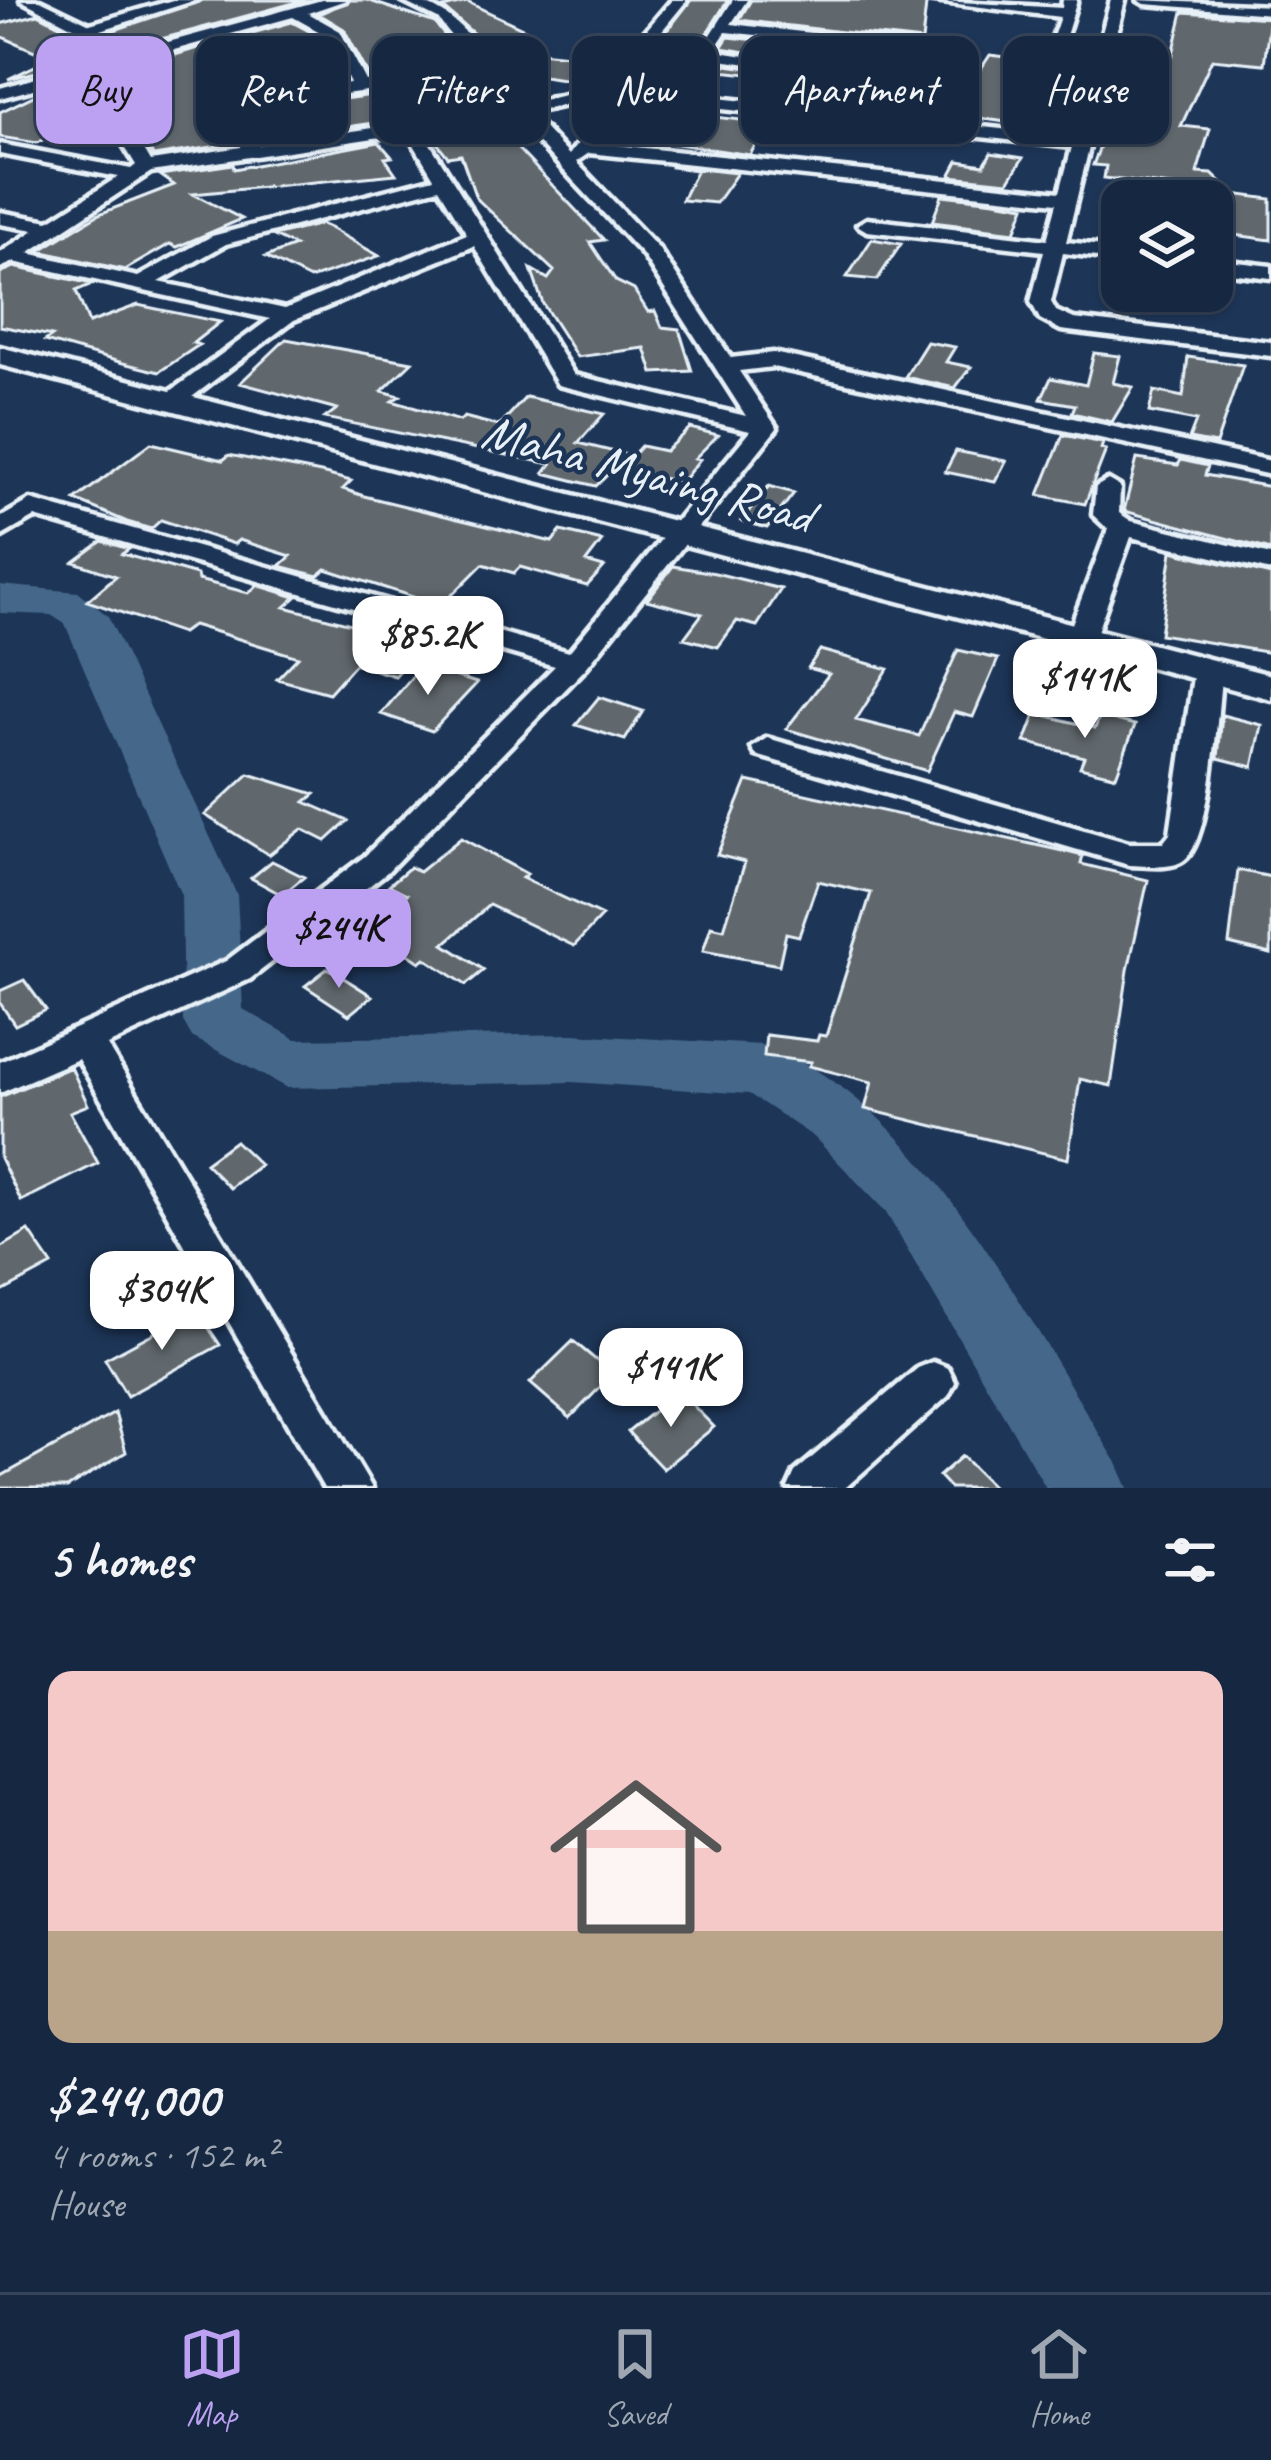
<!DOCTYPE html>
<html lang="en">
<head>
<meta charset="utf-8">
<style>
	:root { --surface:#162841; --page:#1f3048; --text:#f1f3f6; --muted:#9ea6b1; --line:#35445a; --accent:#bca0f2 }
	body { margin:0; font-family:Caveat,sans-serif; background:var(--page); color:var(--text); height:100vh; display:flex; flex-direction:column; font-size:45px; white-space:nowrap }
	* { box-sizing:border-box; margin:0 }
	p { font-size:39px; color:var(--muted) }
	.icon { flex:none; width:66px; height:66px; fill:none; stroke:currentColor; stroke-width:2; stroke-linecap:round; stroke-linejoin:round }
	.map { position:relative; height:1488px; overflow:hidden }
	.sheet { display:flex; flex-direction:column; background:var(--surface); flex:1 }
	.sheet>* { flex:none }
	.guide { position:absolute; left:36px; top:36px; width:1200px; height:108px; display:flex; gap:24px }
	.fabs { position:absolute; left:1101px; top:180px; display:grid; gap:24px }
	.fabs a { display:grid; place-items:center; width:132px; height:132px; border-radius:24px; background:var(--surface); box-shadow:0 3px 9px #0004,0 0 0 3px var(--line); font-size:60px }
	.price { position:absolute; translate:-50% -102px; padding:0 27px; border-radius:24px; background:#fff; color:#222; font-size:39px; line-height:78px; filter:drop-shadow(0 3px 6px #0008) }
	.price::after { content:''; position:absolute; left:50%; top:72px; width:36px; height:27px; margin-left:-18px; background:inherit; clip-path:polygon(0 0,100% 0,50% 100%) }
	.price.current { background:var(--accent); color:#111 }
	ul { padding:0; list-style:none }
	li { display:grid; align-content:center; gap:24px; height:636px; padding:0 48px }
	li span { display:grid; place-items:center; height:372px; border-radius:24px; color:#555 }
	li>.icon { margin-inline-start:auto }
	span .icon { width:216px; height:216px; fill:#fffc; stroke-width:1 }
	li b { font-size:51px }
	h2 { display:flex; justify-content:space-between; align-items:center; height:144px; padding:0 48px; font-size:51px }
	.tag { padding:0 42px; border-radius:24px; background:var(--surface); box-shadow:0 3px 9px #0004,0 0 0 3px var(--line); font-size:42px; line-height:108px }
	.tag.current { background:var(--accent); color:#111 }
	.tabs { display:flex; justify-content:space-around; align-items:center; height:168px; border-top:3px solid var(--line); background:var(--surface); font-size:33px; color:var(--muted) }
	.tabs a { display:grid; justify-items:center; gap:6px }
	.tabs .current { color:var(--accent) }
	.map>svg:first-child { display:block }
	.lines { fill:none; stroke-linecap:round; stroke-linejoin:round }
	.river { fill:#44678a; fill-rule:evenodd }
	.building { fill:#61676d; stroke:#e8f1f8; stroke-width:3 }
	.street-casing { stroke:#e8f1f8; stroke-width:9 }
	.secondary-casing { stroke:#e8f1f8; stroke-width:9 }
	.street { fill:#1d3557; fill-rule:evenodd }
	.secondary { fill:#1d3557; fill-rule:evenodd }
	.labels { text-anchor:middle; stroke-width:9; stroke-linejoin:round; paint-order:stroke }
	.street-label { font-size:51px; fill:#e8f1f8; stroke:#1d3557 }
</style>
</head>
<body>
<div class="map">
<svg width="1271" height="1488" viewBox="0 0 1271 1488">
	<rect width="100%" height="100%" fill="#1d3557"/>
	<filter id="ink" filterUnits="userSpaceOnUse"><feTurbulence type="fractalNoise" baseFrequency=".00833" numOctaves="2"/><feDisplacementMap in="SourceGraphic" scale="24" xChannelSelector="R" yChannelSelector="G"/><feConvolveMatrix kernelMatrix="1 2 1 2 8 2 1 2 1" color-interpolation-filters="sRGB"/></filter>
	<g filter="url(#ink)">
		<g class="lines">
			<path class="river" d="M0 585 78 592 108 616 237 895 243 1009 296 1039 572 1034 762 1045C923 1098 1030 1325 1116 1461L1128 1488H1046L885 1211 814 1137 749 1094 572 1082 287 1088 192 1037 183 1021 181 895 65 624 51 615 0 613Z"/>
		</g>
		<path class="building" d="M203 0H305L117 51 91 38Z
			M350 0H367L435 23 467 64 441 61 448 66 369 76 344 29 319 14Z
			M691 0H728L693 55 696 61 801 75 814 67 811 62 721 48 728 37 921 57 914 56 897 83 845 77 825 103 794 99 810 81 721 71 705 92 676 89 695 64 645 59Z
			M751 0H922L926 5 922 41 739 20Z
			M467 2 537 35 520 50 599 58 570 80 502 70 474 34 443 8Z
			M1183 12 1270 18 1264 64 1212 59 1181 126 1210 129 1197 173 1212 174 1233 194 1271 199V240L1212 232V201H1169L1172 186 1104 178 1106 166 1093 165 1105 133 1118 135 1124 113 1147 116 1172 58Z
			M38 14 65 28 53 34 55 40 89 59 8 79 51 58 0 36V24Z
			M292 22 326 40 343 79 257 91 227 40Z
			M204 46 237 103V122L227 124 232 144 153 156 117 73Z
			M990 55 1040 61 1034 89 1013 123 951 114Z
			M93 77 103 108 37 143 0 137V112L46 90Z
			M468 82 489 106 320 131 304 114 263 119V110Z
			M662 107 697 115 767 123 750 155 639 138Z
			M504 123 509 129 500 130 604 240 590 242 616 281 634 290 648 312 655 311 662 327 679 329 692 371 653 373 645 348 577 357 543 304 531 269 548 279 554 271 476 198 461 155 448 157 430 134Z
			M379 142 392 157 385 158 396 174 193 194 242 219 177 247 170 244 125 270 39 251 99 214 174 185 160 175 233 164 234 169Z
			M991 153 1023 158 1008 182 950 176 958 161 984 165Z
			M671 167V166L737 173 716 203 682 200 697 170Z
			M942 195 995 201 1025 206 1015 232 932 222Z
			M321 224 330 228 379 256 310 279 266 257 295 246 274 236Z
			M872 239 901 244 877 280 847 277Z
			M14 267 92 284 76 291 89 323 138 305 220 322 193 343 199 345 159 372 123 363 45 341 52 336 0 326V273Z
			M286 339 412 362 382 391 400 396 392 401 460 421 464 417 499 426 526 397 604 414 578 443 627 455 596 486 544 473 551 464 325 418 337 409 240 383Z
			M927 342 955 347 946 362 971 367 955 388 905 377Z
			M1094 353 1120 356 1113 383 1133 387 1112 422 1072 413 1075 405 1041 399 1051 378 1086 385Z
			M1188 357 1243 365 1216 444 1189 439 1196 421 1149 412 1154 391 1183 397Z
			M690 428 718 435 695 458 700 459 681 483 621 468 641 446 665 451Z
			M1063 435 1103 443 1101 449 1106 450 1085 504 1039 495Z
			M151 443 223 460 229 455 321 473 351 481 343 489 364 496 552 542 561 531 602 541 586 562 604 567 587 586 520 567 514 573 483 564 441 606 326 569 318 576 280 566 291 556 239 540 234 544 161 520 151 529 127 522 75 500Z
			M956 451 1006 461 995 482 945 472Z
			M1137 459 1178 465 1181 460 1208 466 1205 475 1271 487V550L1124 511Z
			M769 486 794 493 767 528 741 521Z
			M102 541 129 549 122 554 197 575 198 580 249 593 257 585 296 597 285 607 425 643 395 676 355 664 329 693 277 679 298 657 193 625 182 633 87 601 116 576 74 562Z
			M1172 551 1271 575V653L1160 634Z
			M673 566 715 573 781 589 757 626 737 621 718 647 684 638 702 614 647 600Z
			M820 650 888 669 856 720 919 736 958 650 998 659 973 717 954 712 927 771 786 729 829 674 808 668Z
			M421 666 477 683 432 731 381 714Z
			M599 697 643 711 625 740 576 725Z
			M1036 713 1095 728 1100 716 1135 725 1116 776 1080 767 1084 757 1025 742Z
			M1222 715 1262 725 1253 767 1218 758Z
			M249 774 315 794 305 802 348 821 326 841 302 829 269 855 205 815Z
			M747 781 1067 852 1083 856 1081 864 1148 880 1128 970 1111 1086 1080 1079 1068 1159 865 1109 872 1082 809 1066 811 1062 764 1056 766 1035 817 1041 819 1035 826 1036 871 893 818 881 799 936 786 933 779 965 703 951 711 926 724 929 745 862 717 855Z
			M461 838 527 874 522 878 602 916 574 946 489 905 444 944 484 970 466 985 425 958 420 962 402 950 395 957 358 937 407 894 389 885 410 867 419 872Z
			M272 861 304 877 282 895 251 878Z
			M1238 870 1271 877V954L1229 944Z
			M328 968 372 996 349 1015 305 986Z
			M24 980 46 1010 15 1025 0 1003V991Z
			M71 1067 88 1105 70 1112 98 1163 21 1201 0 1158V1097Z
			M235 1141 260 1165 230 1188 205 1163Z
			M29 1231 52 1265 0 1293V1248Z
			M197 1310 220 1345 127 1396 105 1359Z
			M573 1341 613 1374 570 1418 530 1383Z
			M679 1391 714 1427 663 1469 628 1432Z
			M115 1413 126 1452 67 1488H0V1477Z
			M962 1456 994 1488H950L939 1476Z"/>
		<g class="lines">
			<g class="street-casing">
				<path id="street" d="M21 0H40L90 24 173 0H196L79 37 117 56 322 0H346L308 13 340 31 366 81 475 67 438 19 400 0C458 0 489 64 522 105L598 87 672 0H687L616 87 1074 137 1111 0H1125L1066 242 1122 248V260L1063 253 1051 302 1056 311 1074 319 1271 342V356L1061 330 1040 319 1031 302 1044 251 867 231 857 225 867 219 1047 240 1057 203 589 153 576 162 658 248 731 358 773 353 1271 461V475L773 367 739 371 777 428 585 669 387 872 250 979 107 1045 372 1488H324L78 1059 0 1093V1062L226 961 365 856 555 666 35 517 0 537V518L31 500 569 652 750 431 558 385 474 246 294 320 180 406H164V396L270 319 14 262 0 268V253L35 230 0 224V212L49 221 118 177 0 154V144L131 169 136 165 115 131 96 72 0 98V88L101 60 57 36 75 28ZM293 17 329 37 350 83 255 96 220 37ZM206 41 242 102 241 147 151 161 133 131 112 72 117 66ZM482 75 507 108 259 145 258 106ZM611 97 1072 147 1060 192 597 143 607 130ZM595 98 589 129 569 155 530 113ZM514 117 643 255 746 416 574 375 422 131ZM407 133 434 178 212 236 138 277 28 253 151 172ZM439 188 467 234 285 309 159 282 226 244Z
					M733 0H747L731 24 926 46 918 51 726 32 713 51 810 66 802 71 697 57Z
					M926 0 1062 8 1063 0H1077L1050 88 1036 85 1060 17Z
					M1138 0 1271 6V14L1145 4Z
					M1212 259 1271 266V278L1212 271Z
					M1108 480 1120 487 1119 513 1131 521 1271 555V571L1131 537 1095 637 1091 643H1071L1067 637 1108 529 1093 515 1096 487Z
					M1208 661 1222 670C1217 709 1212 839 1184 860 1171 870 1145 865 1129 865L756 755 752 748 767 738 1129 843H1163L1170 834 1194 670Z
					M933 1362 948 1368 955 1382 948 1396 845 1488H788L795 1472 918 1368Z"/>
			</g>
			<g class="secondary-casing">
				<path id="secondary" d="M0 347 1271 675V699L0 365Z"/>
			</g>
			<use href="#street" class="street"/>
			<use href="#secondary" class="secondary"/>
		</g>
	</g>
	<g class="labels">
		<g class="street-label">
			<text transform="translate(648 472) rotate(15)" y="18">Maha Myaing Road</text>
		</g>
	</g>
</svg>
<div class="fabs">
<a><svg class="icon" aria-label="layers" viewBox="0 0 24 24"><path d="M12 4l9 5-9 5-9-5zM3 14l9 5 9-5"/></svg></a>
</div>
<b class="price" style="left:428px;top:698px">$85.2K</b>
<b class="price" style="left:1085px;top:741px">$141K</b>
<b class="price current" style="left:339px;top:991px">$244K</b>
<b class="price" style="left:162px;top:1353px">$304K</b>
<b class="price" style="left:671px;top:1430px">$141K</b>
<div class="guide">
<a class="tag current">Buy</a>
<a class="tag">Rent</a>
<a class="tag">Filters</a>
<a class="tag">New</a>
<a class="tag">Apartment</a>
<a class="tag">House</a>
</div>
</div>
<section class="sheet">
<h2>5 homes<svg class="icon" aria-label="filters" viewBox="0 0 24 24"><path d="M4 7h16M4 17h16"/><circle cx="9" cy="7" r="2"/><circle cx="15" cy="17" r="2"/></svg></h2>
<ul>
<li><span style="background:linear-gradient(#f6c9c9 70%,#b9a48a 0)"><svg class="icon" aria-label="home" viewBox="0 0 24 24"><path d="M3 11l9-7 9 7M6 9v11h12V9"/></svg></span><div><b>$244,000</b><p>4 rooms · 152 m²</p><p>House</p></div></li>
</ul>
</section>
<nav class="tabs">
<a class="current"><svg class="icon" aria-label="map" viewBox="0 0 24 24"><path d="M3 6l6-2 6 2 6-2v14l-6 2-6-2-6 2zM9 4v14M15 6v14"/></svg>Map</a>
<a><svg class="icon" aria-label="saved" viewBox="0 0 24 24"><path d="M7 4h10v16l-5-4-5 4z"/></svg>Saved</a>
<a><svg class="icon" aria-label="home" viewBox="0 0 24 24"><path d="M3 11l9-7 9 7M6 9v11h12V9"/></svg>Home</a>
</nav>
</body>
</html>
